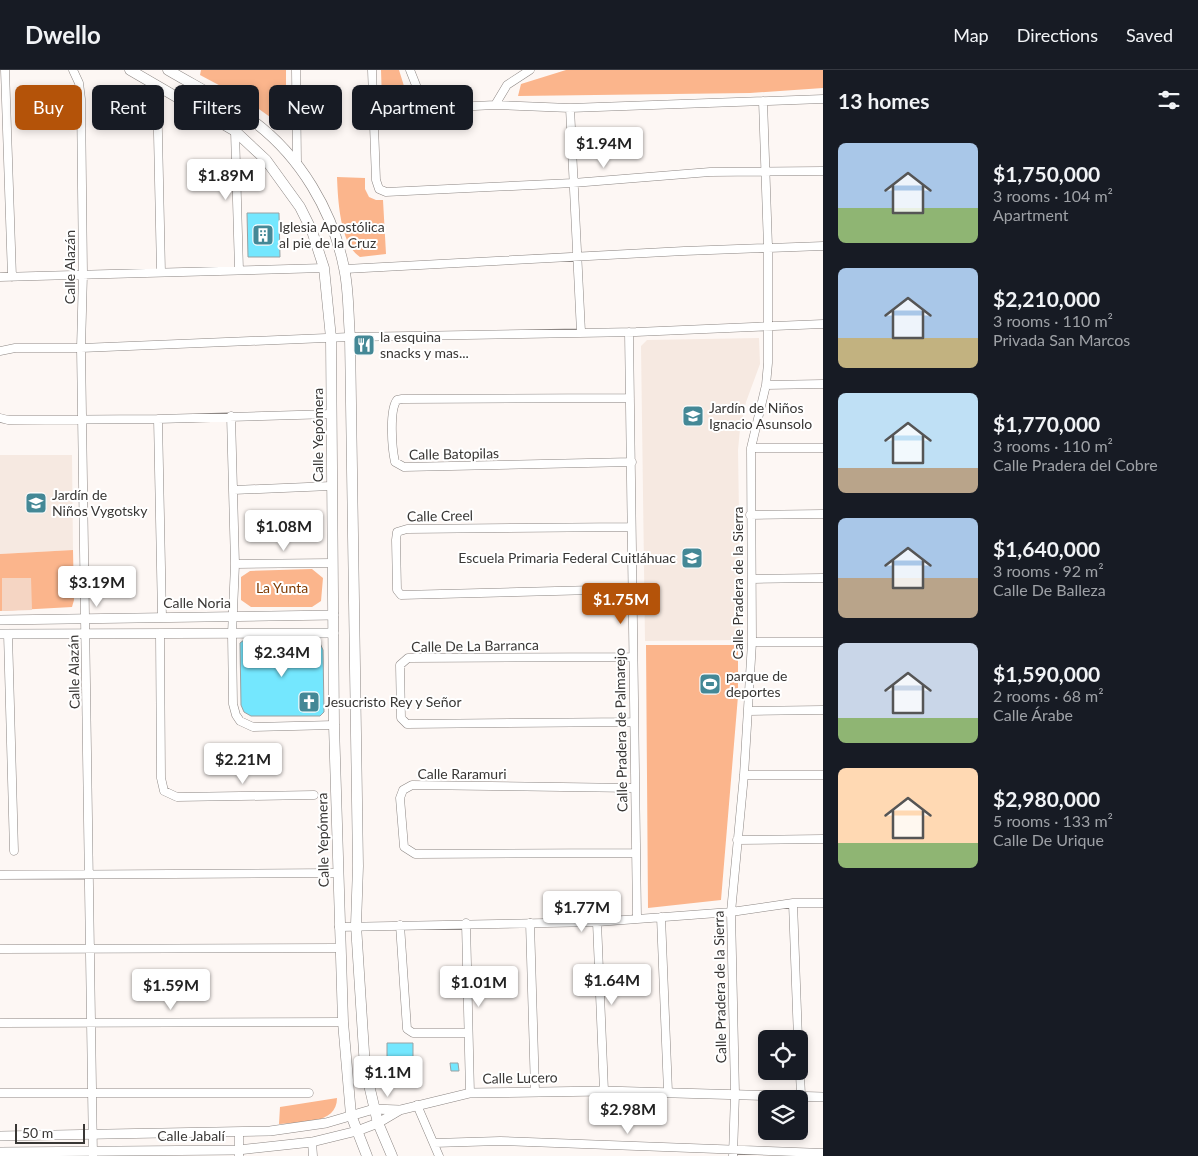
<!DOCTYPE html>
<html lang="en">
<head>
<meta charset="utf-8">
<style>
	:root { --surface:#171b24; --page:#242831; --text:#f1f3f6; --muted:#9ea1a6; --line:#363941; --accent:#b45309 }
	body { margin:0; font-family:Lato,sans-serif; background:var(--page); color:var(--text); height:100vh; display:flex; flex-direction:column; font-size:19px; white-space:nowrap }
	* { box-sizing:border-box; margin:0 }
	p { font-size:16px; color:var(--muted) }
	.icon { flex:none; width:28px; height:28px; fill:none; stroke:currentColor; stroke-width:2; stroke-linecap:round; stroke-linejoin:round }
	.map { position:relative; flex:1; overflow:hidden }
	.side { display:flex; flex-direction:column; background:var(--surface); width:375px }
	.side>* { flex:none }
	.top-card { position:absolute; left:15px; top:15px; width:475px; height:45px; display:flex; gap:10px }
	.controls { position:absolute; left:758px; top:960px; display:grid; gap:10px }
	.controls a { display:grid; place-items:center; width:50px; height:50px; border-radius:8px; background:var(--surface); box-shadow:0 2px 8px #0003; font-size:25px }
	.scale { position:absolute; left:15px; bottom:12px; width:70px; box-sizing:border-box; padding-left:5px; border:2px solid #393735; border-top:0; font-size:14px; line-height:18px; white-space:nowrap; color:#393735; -webkit-text-stroke:4px #fff; paint-order:stroke }
	.price { position:absolute; translate:-50% -42px; padding:0 11px; border-radius:5px; background:#fff; color:#222; font-size:16px; line-height:32px; filter:drop-shadow(0 1px 2px #0008) }
	.price::after { content:''; position:absolute; left:50%; top:30px; width:15px; height:11px; margin-left:-8px; background:inherit; clip-path:polygon(0 0,100% 0,50% 100%) }
	.price.on { background:var(--accent); color:#fff }
	ul { padding:0; list-style:none }
	li { display:flex; align-items:center; gap:15px; height:125px; padding:0 15px }
	li span { display:grid; place-items:center; flex:none; width:140px; height:100px; border-radius:8px; color:#555 }
	li>.icon { margin-inline-start:auto }
	span .icon { width:60px; height:60px; fill:#fffc; stroke-width:1 }
	li b { font-size:21px }
	h2 { display:flex; justify-content:space-between; align-items:center; height:60px; padding:0 15px; font-size:21px }
	.chip { padding:0 18px; border-radius:8px; background:var(--surface); box-shadow:0 2px 8px #0003; font-size:18px; line-height:45px }
	.chip.on { background:var(--accent); color:#fff }
	header { display:flex; align-items:center; gap:30px; box-sizing:border-box; height:70px; padding:0 25px; background:var(--surface); border-bottom:1px solid var(--line) }
	header strong { font-size:24px }
	nav { display:flex; gap:28px; margin-inline-start:auto; font-size:18px }
	main { display:flex; flex:1; min-height:0 }
	.map>svg:first-child { display:block }
	.built { fill:#f6e9e1 }
	.green { fill:#fbb58c }
	.water { fill:#f5d5c3 }
	.building { fill:#74e7fe; stroke:#9aa1a2 }
	.lines { fill:none; stroke-linecap:round; stroke-linejoin:round }
	.minor-casing { stroke:#8c8683; stroke-width:9 }
	.tertiary-casing { stroke:#8c8683; stroke-width:10 }
	.secondary-casing { stroke:#8c8683; stroke-width:11 }
	.minor { stroke:#fff; stroke-width:8 }
	.tertiary { stroke:#fff; stroke-width:9 }
	.secondary { stroke:#fff; stroke-width:10 }
	.labels { text-anchor:middle; stroke-width:4; stroke-linejoin:round; paint-order:stroke }
	.poi-label { font-size:14px; fill:#393735; stroke:#fff; text-anchor:start }
	.street-label { font-size:14px; fill:#393735; stroke:#fff }
	.park-label { font-size:14px; fill:#7e3a03; stroke:#fff }
</style>
</head>
<body>
<header>
<strong>Dwello</strong>
<nav><a>Map</a><a>Directions</a><a>Saved</a></nav>
</header>
<main>
<div class="map">
<svg width="823" height="1086" viewBox="0 0 823 1086">
	<rect width="100%" height="100%" fill="#fdf7f4"/>
	<path class="built" d="M759 268 760 294 746 332 740 359 738 380 741 570 645 571 641 276 647 270Z
		M0 385H72L73 480 0 484Z"/>
	<path class="green" d="M201 0H286V48L277 52 245 29 200 5Z
		M381 0H399L408 29 382 32Z
		M566 0H823V18L750 23 518 26 521 14Z
		M337 107 365 108V119L369 127 376 130H383L386 184 360 187C340 174 338 131 337 107Z
		M73 480 74 530 72 537 0 541V484Z
		M312 499 323 508 321 531 312 537H251L241 530V507L250 501Z
		M646 575H738V626L721 830 648 838Z
		M337 1028C337 1055 300 1052 279 1054L280 1037Z"/>
	<path class="water" d="M2 508H31L32 540 2 541Z"/>
	<path class="building" d="M247 143H279L280 187H248Z
		M313 569 320 573 323 580 324 642 320 646H251L244 642 241 635 240 573 244 570Z
		M387 973H413V998H400L387 986Z
		M450 993H458L459 1001H451Z"/>
	<g class="lines">
		<g class="minor-casing">
			<path id="minor" d="M5 0 12 207
				M73 0 79 13 81 29 83 204 81 278 93 1086
				M296 0 297 93
				M372 0 376 110 379 119 386 122 573 113 710 102 823 101
				M410 0 425 38
				M157 18 161 202
				M495 35 507 15 530 0
				M570 38 581 262
				M373 41 495 35 570 38 823 29
				M235 61 239 200
				M345 199 684 181 823 176
				M0 207 324 198
				M629 262 637 848
				M0 281 15 278H81L350 267 636 262 823 254
				M766 315 823 314
				M630 328 402 329 397 330C389 340 392 379 395 392L404 397 632 392
				M231 346 235 494 232 564 233 634 236 645 240 651 253 657 334 655
				M0 348 8 350 158 349 332 344
				M158 349 162 547
				M751 378H823
				M234 420 331 416
				M750 445 823 444
				M631 457 407 459 397 462 396 470 397 520 401 525 632 519
				M235 494 333 493
				M753 509 823 508
				M8 564 14 781
				M160 564 161 708 164 721 177 727 314 725
				M752 572H823
				M633 587 408 588 400 595 401 648 407 654 634 652
				M749 641 823 640
				M744 705H823
				M634 718 412 715 403 720 400 728 404 777 415 784 636 783
				M737 770 823 769
				M0 805 338 803
				M793 833 798 969
				M661 847 668 1022
				M597 852 604 1021
				M466 853 470 1023
				M530 853 535 1021
				M400 855 407 959 413 963H468
				M339 857 597 852 731 842 793 833H823
				M0 879 339 878
				M0 953 343 952
				M799 980 801 1026
				M0 1023H309
				M417 1035 439 1086
				M312 1072 313 1086
				M434 1073 500 1071 823 1083
				M239 1086V1063
				M733 1086 735 1023 731 842 744 705 752 572 751 378 766 315 768 293V177L763 31"/>
		</g>
		<g class="tertiary-casing">
			<path id="tertiary" d="M0 550 334 545
				M0 564 334 563
				M0 1066 270 1061 326 1053 374 1039 399 1040
				M0 1082 238 1080 312 1072 357 1061 378 1053 400 1040 470 1023 604 1021 823 1027"/>
		</g>
		<g class="secondary-casing">
			<path id="secondary" d="M130 0 235 61 266 90 300 137 312 161 324 198 331 268 334 655 343 952 351 1045 367 1086
				M168 0C197 17 227 32 253 51 300 86 333 141 344 198 349 220 348 244 350 267L358 796 356 855 365 998 378 1053 392 1086"/>
		</g>
		<use href="#minor" class="minor"/>
		<use href="#tertiary" class="tertiary"/>
		<use href="#secondary" class="secondary"/>
	</g>
	<defs>
		<g id="building-square" transform="scale(1.125)"><rect x="-9" y="-9" width="18" height="18" rx="4" fill="#448896" stroke="#fff"/><path d="M-4-6H4V6H1V3H-1V6H-4ZM-2.5-4.3h1.7v1.8h-1.7ZM.8-4.3h1.7v1.8H.8ZM-2.5-1h1.7V.8h-1.7ZM.8-1h1.7V.8H.8Z" fill="#fff"/></g>
		<g id="restaurant-square" transform="scale(1.125)"><rect x="-9" y="-9" width="18" height="18" rx="4" fill="#448896" stroke="#fff"/><path d="M-5-6h1v4h1v-4h1v4h1v-4h1v5L-1.5 .5V6h-2V.5L-5-1ZM5-6V6H3V1.5H1.5Q1.5-4 5-6Z" fill="#fff"/></g>
		<g id="school-square" transform="scale(1.125)"><rect x="-9" y="-9" width="18" height="18" rx="4" fill="#448896" stroke="#fff"/><path d="M0-5L7-2L0 1L-7-2ZM-4 1L0 2.5L4 1V4Q0 6-4 4Z" fill="#fff"/></g>
		<g id="stadium-square" transform="scale(1.125)"><rect x="-9" y="-9" width="18" height="18" rx="4" fill="#448896" stroke="#fff"/><path d="M0-5a6.5 5 0 1 0 0 10a6.5 5 0 1 0 0-10ZM-3.5-1.8h7v3.6h-7Z" fill="#fff"/></g>
		<g id="church-square" transform="scale(1.125)"><rect x="-9" y="-9" width="18" height="18" rx="4" fill="#448896" stroke="#fff"/><path d="M-1.2-6h2.4v3.5h3.3v2.4h-3.3V6h-2.4V-.1h-3.3v-2.4h3.3Z" fill="#fff"/></g>
	</defs>
	<g fill-rule="evenodd">
		<use href="#building-square" x="263" y="165"/>
		<use href="#restaurant-square" x="364" y="275"/>
		<use href="#school-square" x="693" y="346"/>
		<use href="#school-square" x="36" y="433"/>
		<use href="#school-square" x="692" y="488"/>
		<use href="#stadium-square" x="710" y="614"/>
		<use href="#church-square" x="309" y="632"/>
	</g>
	<g class="labels">
		<g class="poi-label">
			<text x="279" y="162">Iglesia Apostólica<tspan x="279" dy="16">al pie de la Cruz</tspan></text>
			<text x="380" y="272">la esquina<tspan x="380" dy="16">snacks y mas...</tspan></text>
			<text x="709" y="343">Jardín de Niños<tspan x="709" dy="16">Ignacio Asunsolo</tspan></text>
			<text x="52" y="430">Jardín de<tspan x="52" dy="16">Niños Vygotsky</tspan></text>
			<text x="676" y="493" text-anchor="end">Escuela Primaria Federal Cuitláhuac</text>
			<text x="726" y="611">parque de<tspan x="726" dy="16">deportes</tspan></text>
			<text x="325" y="637">Jesucristo Rey y Señor</text>
		</g>
		<g class="street-label">
			<text transform="translate(70 197) rotate(-90)" y="5">Calle Alazán</text>
			<text transform="translate(318 365) rotate(-90)" y="5">Calle Yepómera</text>
			<text transform="translate(454 384) rotate(-1)" y="5">Calle Batopilas</text>
			<text transform="translate(440 446) rotate(-1)" y="5">Calle Creel</text>
			<text transform="translate(738 513) rotate(-90)" y="5">Calle Pradera de la Sierra</text>
			<text x="197" y="538">Calle Noria</text>
			<text transform="translate(475 576) rotate(-1)" y="5">Calle De La Barranca</text>
			<text transform="translate(74 602) rotate(-91)" y="5">Calle Alazán</text>
			<text transform="translate(621 660) rotate(-91)" y="5">Calle Pradera de Palmarejo</text>
			<text x="462" y="709">Calle Raramuri</text>
			<text transform="translate(323 770) rotate(-91)" y="5">Calle Yepómera</text>
			<text transform="translate(720 917) rotate(-91)" y="5">Calle Pradera de la Sierra</text>
			<text transform="translate(520 1008) rotate(-1)" y="5">Calle Lucero</text>
			<text x="191" y="1071">Calle Jabalí</text>
		</g>
		<g class="park-label">
			<text x="282" y="523">La Yunta</text>
		</g>
	</g>
</svg>
<div class="controls">
<a><svg class="icon" aria-label="locate" viewBox="0 0 24 24"><circle cx="12" cy="12" r="6"/><path d="M12 2v4M12 18v4M2 12h4M18 12h4"/></svg></a>
<a><svg class="icon" aria-label="layers" viewBox="0 0 24 24"><path d="M12 4l9 5-9 5-9-5zM3 14l9 5 9-5"/></svg></a>
</div>
<div class="scale">50 m</div>
<b class="price" style="left:604px;top:99px">$1.94M</b>
<b class="price" style="left:226px;top:131px">$1.89M</b>
<b class="price" style="left:284px;top:482px">$1.08M</b>
<b class="price" style="left:97px;top:538px">$3.19M</b>
<b class="price on" style="left:621px;top:555px">$1.75M</b>
<b class="price" style="left:282px;top:608px">$2.34M</b>
<b class="price" style="left:243px;top:715px">$2.21M</b>
<b class="price" style="left:582px;top:863px">$1.77M</b>
<b class="price" style="left:612px;top:936px">$1.64M</b>
<b class="price" style="left:479px;top:938px">$1.01M</b>
<b class="price" style="left:171px;top:941px">$1.59M</b>
<b class="price" style="left:388px;top:1028px">$1.1M</b>
<b class="price" style="left:628px;top:1065px">$2.98M</b>
<div class="top-card">
<a class="chip on">Buy</a>
<a class="chip">Rent</a>
<a class="chip">Filters</a>
<a class="chip">New</a>
<a class="chip">Apartment</a>
</div>
</div>
<section class="side">
<h2>13 homes<svg class="icon" aria-label="filters" viewBox="0 0 24 24"><path d="M4 7h16M4 17h16"/><circle cx="9" cy="7" r="2"/><circle cx="15" cy="17" r="2"/></svg></h2>
<ul>
<li><span style="background:linear-gradient(#a9c7e8 65%,#8fb573 0)"><svg class="icon" aria-label="home" viewBox="0 0 24 24"><path d="M3 11l9-7 9 7M6 9v11h12V9"/></svg></span><div><b>$1,750,000</b><p>3 rooms · 104 m²</p><p>Apartment</p></div></li>
<li><span style="background:linear-gradient(#a9c7e8 70%,#c2b280 0)"><svg class="icon" aria-label="home" viewBox="0 0 24 24"><path d="M3 11l9-7 9 7M6 9v11h12V9"/></svg></span><div><b>$2,210,000</b><p>3 rooms · 110 m²</p><p>Privada San Marcos</p></div></li>
<li><span style="background:linear-gradient(#bfe0f5 75%,#b9a48a 0)"><svg class="icon" aria-label="home" viewBox="0 0 24 24"><path d="M3 11l9-7 9 7M6 9v11h12V9"/></svg></span><div><b>$1,770,000</b><p>3 rooms · 110 m²</p><p>Calle Pradera del Cobre</p></div></li>
<li><span style="background:linear-gradient(#a9c7e8 60%,#b9a48a 0)"><svg class="icon" aria-label="home" viewBox="0 0 24 24"><path d="M3 11l9-7 9 7M6 9v11h12V9"/></svg></span><div><b>$1,640,000</b><p>3 rooms · 92 m²</p><p>Calle De Balleza</p></div></li>
<li><span style="background:linear-gradient(#c9d6e8 75%,#8fb573 0)"><svg class="icon" aria-label="home" viewBox="0 0 24 24"><path d="M3 11l9-7 9 7M6 9v11h12V9"/></svg></span><div><b>$1,590,000</b><p>2 rooms · 68 m²</p><p>Calle Árabe</p></div></li>
<li><span style="background:linear-gradient(#ffd9b3 75%,#8fb573 0)"><svg class="icon" aria-label="home" viewBox="0 0 24 24"><path d="M3 11l9-7 9 7M6 9v11h12V9"/></svg></span><div><b>$2,980,000</b><p>5 rooms · 133 m²</p><p>Calle De Urique</p></div></li>
</ul>
</section>
</main>
</body>
</html>
